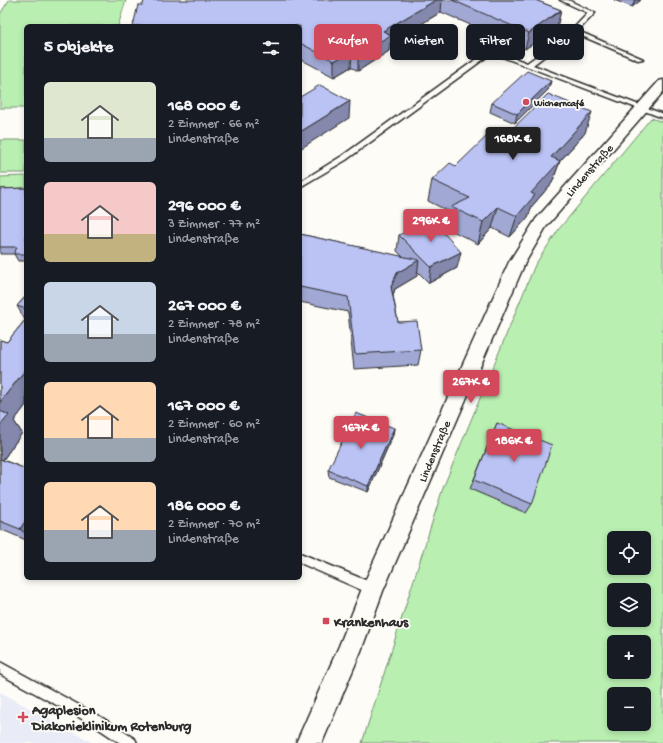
<!DOCTYPE html>
<html lang="de">
<head>
<meta charset="utf-8">
<style>
	:root { --surface:#171b24; --page:#20242c; --text:#f1f3f6; --muted:#9ea1a6; --accent:#d1495b }
	body { margin:0; font-family:"Gochi Hand",sans-serif; background:var(--page); color:var(--text); height:100vh; display:flex; flex-direction:column; font-size:15px; white-space:nowrap }
	* { box-sizing:border-box; margin:0 }
	p { font-size:13px; color:var(--muted) }
	.icon { flex:none; width:22px; height:22px; fill:none; stroke:currentColor; stroke-width:2; stroke-linecap:round; stroke-linejoin:round }
	.map { position:relative; flex:1; overflow:hidden }
	.side { position:absolute; left:24px; top:24px; width:278px; height:556px; display:flex; flex-direction:column; background:var(--surface); border-radius:6px; box-shadow:0 2px 6px #0003 }
	.side>* { flex:none }
	.guide { position:absolute; left:314px; top:24px; width:289px; height:36px; display:flex; gap:8px }
	.buttons { position:absolute; left:607px; top:531px; display:grid; gap:8px }
	.buttons a { display:grid; place-items:center; width:44px; height:44px; border-radius:6px; background:var(--surface); box-shadow:0 2px 6px #0003; font-size:20px }
	.price { position:absolute; translate:-50% -34px; padding:0 9px; border-radius:4px; background:var(--accent); color:#fff; font-size:13px; line-height:26px; filter:drop-shadow(0 1px 2px #0008) }
	.price::after { content:''; position:absolute; left:50%; top:24px; width:12px; height:9px; margin-left:-6px; background:inherit; clip-path:polygon(0 0,100% 0,50% 100%) }
	.price.active { background:#222; color:#fff }
	ul { padding:0; list-style:none }
	li { display:flex; align-items:center; gap:12px; height:100px; padding:0 20px }
	li span { display:grid; place-items:center; flex:none; width:112px; height:80px; border-radius:6px; color:#555 }
	li>.icon { margin-inline-start:auto }
	span .icon { width:48px; height:48px; fill:#fffc; stroke-width:1 }
	li b { font-size:17px }
	h2 { display:flex; justify-content:space-between; align-items:center; height:48px; padding:0 20px; font-size:17px }
	.tag { padding:0 14px; border-radius:6px; background:var(--surface); box-shadow:0 2px 6px #0003; font-size:14px; line-height:36px }
	.tag.active { background:var(--accent); color:#fff }
	.map>svg:first-child { display:block }
	.built { fill:#e9ebf6 }
	.green { fill:#b9efb1; stroke:#728d6e; fill-rule:evenodd }
	.lines { fill:none; stroke-linecap:round; stroke-linejoin:round }
	.lane-casing { stroke:#2b2b2b; stroke-width:3 }
	.street-casing { stroke:#2b2b2b; stroke-width:3 }
	.lane { fill:#fdfcf7; fill-rule:evenodd }
	.street { fill:#fdfcf7; fill-rule:evenodd }
	.wall { fill:#a1a8d3; stroke:#2b2b2b }
	.shaded-wall { fill:#8388ac; stroke:#2b2b2b }
	.building { fill:#bbc3f5; stroke:#2b2b2b }
	.poi-dot { fill:#d1495b; stroke:#fdfcf7; stroke-width:1.5 }
	.labels { text-anchor:middle; stroke-width:3.5; stroke-linejoin:round; paint-order:stroke }
	.far-poi-label { font-size:10px; font-weight:bold; fill:#2b2b2b; stroke:#fdfcf7; text-anchor:start }
	.street-label { font-size:12px; fill:#2b2b2b; stroke:#fdfcf7 }
	.near-poi-label { font-size:14px; font-weight:bold; fill:#2b2b2b; stroke:#fdfcf7; text-anchor:start }
</style>
</head>
<body>
<div class="map">
<svg width="663" height="743" viewBox="0 0 663 743">
	<rect width="100%" height="100%" fill="#fdfcf7"/>
	<filter id="ink" filterUnits="userSpaceOnUse"><feTurbulence type="fractalNoise" baseFrequency=".025" numOctaves="2"/><feDisplacementMap in="SourceGraphic" scale="8" xChannelSelector="R" yChannelSelector="G"/><feConvolveMatrix kernelMatrix="1 2 1 2 8 2 1 2 1" color-interpolation-filters="sRGB"/></filter>
	<g filter="url(#ink)">
		<path class="built" d="M0 692 93 743H0Z"/>
		<path class="green" d="M9 0H126L118 26H26V108H0V14Z
			M651 118 663 122V743H362L443 488 535 265 559 229ZM614 538H644V568H614ZM614 590H644V620H614ZM614 642H644V672H614ZM614 694H644V724H614Z
			M0 140H26V173H0Z
			M26 176V194H0V177Z"/>
		<g class="lines">
			<g class="lane-casing">
				<path id="lane" d="M560 0H568L595 13 578 31 643 59 638 60 575 33 533 65 663 114V118L492 53 346 160 300 187V182L342 156 489 50H493L527 63 569 33 588 13Z
					M300 553 377 585 379 589 377 593 373 595 300 563Z
					M0 662 101 717 135 739 137 743H120L93 725 0 674Z"/>
			</g>
			<g class="street-casing">
				<path id="street" d="M663 80V92L546 227 525 263 383 591 361 651 322 743H296L339 646 365 581 509 262 536 219 659 81Z"/>
			</g>
			<use href="#lane" class="lane"/>
			<use href="#street" class="street"/>
		</g>
		<path class="wall" d="M334 0H535L561 10 557 27 525 49 441 12 390 43 389 51 358 71 351 67 334 77 300 59V26Z
			M614 0H641L632 7Z
			M551 81 548 90 515 123 490 112 492 103Z
			M585 133 560 161 552 183 532 206 528 217 510 237 492 228 478 244 447 228 450 212 428 201 432 180 503 138Z
			M26 188V261H18L14 254H0V189Z
			M300 234 403 257 397 251 399 235 457 268 429 283 418 272 417 276 395 289 393 295 398 322 421 350 418 365 354 369 348 312 300 302Z
			M26 296V405L14 421 22 433 3 460 26 469V540L0 529V340L7 342 25 320 17 306Z
			M497 423 532 504 526 513 470 489Z
			M394 428 393 435 368 492 329 477 328 470Z"/>
		<path class="shaded-wall" d="M436 0H442L441 12 390 43 389 51 358 71V54L383 31Z
			M635 0H641L632 7Z
			M561 10 557 27 525 49 529 33Z
			M352 51 351 67 334 77V61Z
			M551 81 548 90 515 123 517 114Z
			M350 101 349 118 300 149V132Z
			M592 112 585 133 560 161 552 183 532 206 528 217 510 237 517 216 531 193 551 157Z
			M498 207 492 228 478 244 483 222Z
			M461 252 457 268 429 283 431 267Z
			M419 260 417 276 395 289 390 303 391 287 397 273Z
			M26 369V405L14 421 22 433 0 464V402Z
			M394 428 393 435 368 492V486Z
			M26 520V534L20 529Z"/>
		<path class="building" d="M144 0H328L332 1 334 0H436L383 31 391 35 358 54 352 51 334 61 300 43V26H133L138 5H143Z
			M452 0H535L561 10 529 33Z
			M527 71 551 81 517 114 492 103Z
			M320 85 350 101 300 132V97Z
			M548 94 592 112 551 157 560 161 531 193 535 195 517 216 498 207 483 222 451 207 470 198 432 180 450 163 456 166 490 133 503 138Z
			M26 188V254H14L17 247H0V189Z
			M432 220 461 252 431 267 399 235Z
			M300 234 419 260 397 273 391 287 398 322 417 321 421 350 355 354 348 297 300 287Z
			M26 296V309L17 306Z
			M26 319V369L0 402V340L7 342Z
			M0 411 9 415 0 426Z
			M356 413 394 428 368 486 328 470Z
			M497 423 552 445 532 504 474 480Z
			M0 459 26 469V520L20 529 0 521Z"/>
	</g>
	<g class="poi-dot">
		<circle cx="526" cy="102" r="4"/>
		<rect x="322" y="617" width="8" height="8" rx="2"/>
		<path d="M21 711h4v4h4v4h-4v4h-4v-4h-4v-4h4z"/>
	</g>
	<g class="labels">
		<g class="far-poi-label">
			<text x="534" y="106">Wicherncafé</text>
		</g>
		<g class="street-label">
			<text transform="translate(589 170) rotate(-49)" y="4">Lindenstraße</text>
			<text transform="translate(434 451) rotate(-67)" y="4">Lindenstraße</text>
		</g>
		<g class="near-poi-label">
			<text x="334" y="626">Krankenhaus</text>
			<text x="32" y="714">Agaplesion<tspan x="32" dy="16">Diakonieklinikum Rotenburg</tspan></text>
		</g>
	</g>
</svg>
<div class="buttons">
<a><svg class="icon" aria-label="locate" viewBox="0 0 24 24"><circle cx="12" cy="12" r="6"/><path d="M12 2v4M12 18v4M2 12h4M18 12h4"/></svg></a>
<a><svg class="icon" aria-label="layers" viewBox="0 0 24 24"><path d="M12 4l9 5-9 5-9-5zM3 14l9 5 9-5"/></svg></a>
<a>+</a>
<a>−</a>
</div>
<b class="price active" style="left:513px;top:161px">168K €</b>
<b class="price" style="left:431px;top:243px">296K €</b>
<b class="price" style="left:471px;top:404px">267K €</b>
<b class="price" style="left:361px;top:450px">167K €</b>
<b class="price" style="left:514px;top:463px">186K €</b>
<div class="guide">
<a class="tag active">Kaufen</a>
<a class="tag">Mieten</a>
<a class="tag">Filter</a>
<a class="tag">Neu</a>
</div>
<section class="side">
<h2>5 Objekte<svg class="icon" aria-label="filters" viewBox="0 0 24 24"><path d="M4 7h16M4 17h16"/><circle cx="9" cy="7" r="2"/><circle cx="15" cy="17" r="2"/></svg></h2>
<ul>
<li><span style="background:linear-gradient(#dfe7d0 70%,#9aa5b1 0)"><svg class="icon" aria-label="home" viewBox="0 0 24 24"><path d="M3 11l9-7 9 7M6 9v11h12V9"/></svg></span><div><b>168 000 €</b><p>2 Zimmer · 66 m²</p><p>Lindenstraße</p></div></li>
<li><span style="background:linear-gradient(#f6c9c9 65%,#c2b280 0)"><svg class="icon" aria-label="home" viewBox="0 0 24 24"><path d="M3 11l9-7 9 7M6 9v11h12V9"/></svg></span><div><b>296 000 €</b><p>3 Zimmer · 77 m²</p><p>Lindenstraße</p></div></li>
<li><span style="background:linear-gradient(#c9d6e8 65%,#9aa5b1 0)"><svg class="icon" aria-label="home" viewBox="0 0 24 24"><path d="M3 11l9-7 9 7M6 9v11h12V9"/></svg></span><div><b>267 000 €</b><p>2 Zimmer · 78 m²</p><p>Lindenstraße</p></div></li>
<li><span style="background:linear-gradient(#ffd9b3 70%,#9aa5b1 0)"><svg class="icon" aria-label="home" viewBox="0 0 24 24"><path d="M3 11l9-7 9 7M6 9v11h12V9"/></svg></span><div><b>167 000 €</b><p>2 Zimmer · 60 m²</p><p>Lindenstraße</p></div></li>
<li><span style="background:linear-gradient(#ffd9b3 60%,#9aa5b1 0)"><svg class="icon" aria-label="home" viewBox="0 0 24 24"><path d="M3 11l9-7 9 7M6 9v11h12V9"/></svg></span><div><b>186 000 €</b><p>2 Zimmer · 70 m²</p><p>Lindenstraße</p></div></li>
</ul>
</section>
</div>
</body>
</html>
